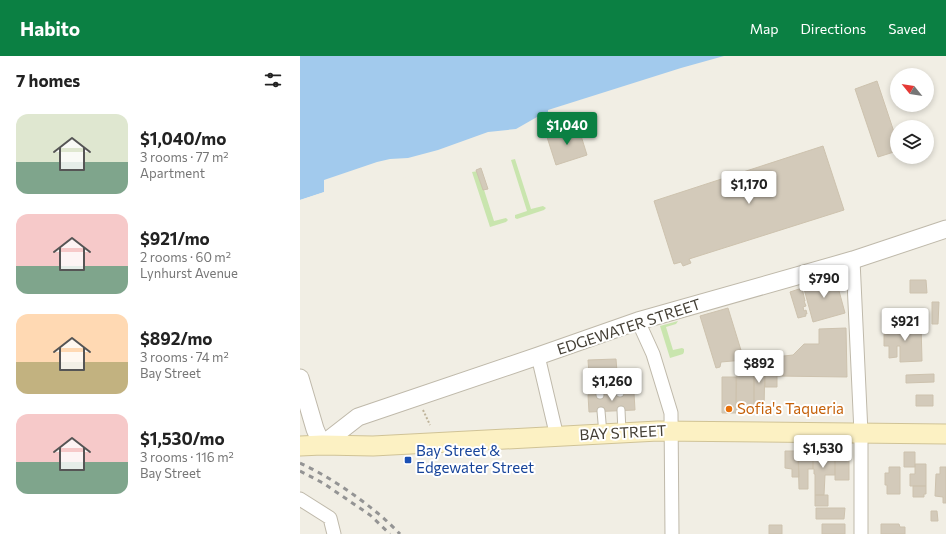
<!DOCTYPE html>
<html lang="en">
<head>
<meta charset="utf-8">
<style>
	:root { --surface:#fff; --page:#f2f2f2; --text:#222; --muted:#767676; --accent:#0b8043 }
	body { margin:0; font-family:Commissioner,sans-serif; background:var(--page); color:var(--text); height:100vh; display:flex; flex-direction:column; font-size:15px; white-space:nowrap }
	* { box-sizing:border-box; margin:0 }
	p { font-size:13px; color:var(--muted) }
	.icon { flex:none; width:22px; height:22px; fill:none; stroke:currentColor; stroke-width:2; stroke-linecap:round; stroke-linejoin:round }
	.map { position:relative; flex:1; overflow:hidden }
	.panel { display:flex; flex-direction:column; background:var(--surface); width:300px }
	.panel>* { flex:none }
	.needle { width:26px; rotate:300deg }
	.buttons { position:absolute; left:590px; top:12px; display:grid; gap:8px }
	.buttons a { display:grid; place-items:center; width:44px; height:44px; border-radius:50%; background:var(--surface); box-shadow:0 2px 6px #0003; font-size:20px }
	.price { position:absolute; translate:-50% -34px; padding:0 9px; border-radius:4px; background:#fff; color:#222; font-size:13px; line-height:26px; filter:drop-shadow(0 1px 2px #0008) }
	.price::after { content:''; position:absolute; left:50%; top:24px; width:12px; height:9px; margin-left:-6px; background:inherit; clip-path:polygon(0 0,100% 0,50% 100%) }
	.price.selected { background:var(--accent); color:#fff }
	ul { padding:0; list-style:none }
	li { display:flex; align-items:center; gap:12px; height:100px; padding:0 16px }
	li span { display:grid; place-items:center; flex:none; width:112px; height:80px; border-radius:12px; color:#555 }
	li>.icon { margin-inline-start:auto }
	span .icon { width:48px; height:48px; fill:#fffc; stroke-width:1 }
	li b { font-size:17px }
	h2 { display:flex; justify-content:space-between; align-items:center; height:48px; padding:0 16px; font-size:17px }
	header { display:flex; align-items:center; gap:24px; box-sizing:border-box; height:56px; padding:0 20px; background:var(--accent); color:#fff }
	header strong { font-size:19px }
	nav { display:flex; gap:22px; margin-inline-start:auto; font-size:14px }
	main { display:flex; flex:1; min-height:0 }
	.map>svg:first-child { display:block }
	.green { fill:#c9e5ae }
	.water { fill:#a2caed }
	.pier { fill:#f1eee4 }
	.building { fill:#d3caba; stroke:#cdc2ae }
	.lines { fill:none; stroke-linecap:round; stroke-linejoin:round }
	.service-casing { stroke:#bfb9aa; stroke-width:9 }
	.minor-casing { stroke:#bfb9aa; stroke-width:15 }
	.tertiary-casing { stroke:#bfb9aa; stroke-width:19 }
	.secondary-casing { stroke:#d0c396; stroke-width:21 }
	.path { stroke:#beb399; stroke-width:2; stroke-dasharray:2 2; stroke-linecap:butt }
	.service { stroke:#fff; stroke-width:7 }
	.minor { stroke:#fff; stroke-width:13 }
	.tertiary { stroke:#fff; stroke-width:17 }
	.secondary { stroke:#fcf1c3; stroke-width:19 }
	.rail { stroke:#949494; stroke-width:3; stroke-dasharray:5 5; stroke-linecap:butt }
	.food-dot { fill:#e8710a; stroke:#fff; stroke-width:1.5 }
	.transit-dot { fill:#1a4fb4; stroke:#fff; stroke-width:1.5 }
	.labels { text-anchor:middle; stroke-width:4; stroke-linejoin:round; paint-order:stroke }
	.street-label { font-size:15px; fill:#433e34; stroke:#fff }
	.food-label { font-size:15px; fill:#c56008; stroke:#fff; text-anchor:start }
	.transit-label { font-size:15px; fill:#164399; stroke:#fff; text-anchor:start }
</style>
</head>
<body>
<header>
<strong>Habito</strong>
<nav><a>Map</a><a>Directions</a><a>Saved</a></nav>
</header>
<main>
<section class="panel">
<h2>7 homes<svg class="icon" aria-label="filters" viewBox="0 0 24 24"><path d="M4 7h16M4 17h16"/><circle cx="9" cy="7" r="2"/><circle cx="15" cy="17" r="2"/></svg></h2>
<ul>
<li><span style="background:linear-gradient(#dfe7d0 60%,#7fa58c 0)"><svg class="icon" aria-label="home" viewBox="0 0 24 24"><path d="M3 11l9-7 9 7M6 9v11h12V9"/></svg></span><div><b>$1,040/mo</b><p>3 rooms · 77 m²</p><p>Apartment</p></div></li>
<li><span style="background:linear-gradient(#f6c9c9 65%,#7fa58c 0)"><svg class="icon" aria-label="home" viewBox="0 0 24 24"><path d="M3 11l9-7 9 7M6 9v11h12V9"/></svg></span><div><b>$921/mo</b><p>2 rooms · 60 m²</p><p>Lynhurst Avenue</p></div></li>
<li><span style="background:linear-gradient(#ffd9b3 60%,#c2b280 0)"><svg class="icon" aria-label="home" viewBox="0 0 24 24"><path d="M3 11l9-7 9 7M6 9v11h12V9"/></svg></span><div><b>$892/mo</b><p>3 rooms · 74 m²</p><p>Bay Street</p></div></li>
<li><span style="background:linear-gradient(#f6c9c9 60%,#7fa58c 0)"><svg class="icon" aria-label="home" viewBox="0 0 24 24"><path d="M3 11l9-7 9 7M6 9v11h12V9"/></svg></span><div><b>$1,530/mo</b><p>3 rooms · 116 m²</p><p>Bay Street</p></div></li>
</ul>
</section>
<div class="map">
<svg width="646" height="478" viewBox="0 0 646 478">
	<rect width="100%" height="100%" fill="#f1eee4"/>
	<path class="green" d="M215 103 231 153 243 150 246 152 244 154 217 163 215 162V159L227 155 211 104Z
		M178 115 194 165 206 162 208 164 206 166 190 171 172 116Z
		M378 265 376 268 366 271 373 294 382 292 384 293V296L383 298 370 302 360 270Z"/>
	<path class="water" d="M0 0H452L248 63 247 76 68 122 0 144Z"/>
	<path class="pier" d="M424 0H454L453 2 361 32 250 65 249 70 247 71V78L84 128 68 125 0 146V144L24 136V124L77 106 90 103 108 102 138 94 188 76 216 73 237 61 248 59V54L381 12Z"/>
	<path class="building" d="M577 25 597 85V95L578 101 555 33Z
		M278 70 287 99 256 109 247 81 261 77 260 75Z
		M523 90 544 154 389 203 391 207 383 210 381 206 374 208 354 145Z
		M181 112 188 133 183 134 176 114Z
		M535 220 545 257 513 266 503 229Z
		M610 224H626L627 237H610Z
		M502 232 505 245H504L506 250 503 251 504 255 506 254 507 258H505L506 260 498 262 490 236Z
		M632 246H639L638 268H632Z
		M428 252 444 304 421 306 420 311 416 312 400 260Z
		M600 268H621L622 305 600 306V290H597V301L589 302V290H584V278H589V270L596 269 597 278H600Z
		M546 272 547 321 477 320V331H465V302L493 299 504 288H519V273Z
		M465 302 464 355 454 354V303Z
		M316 303 317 316 289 318 288 304Z
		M454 303V354H436L437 305Z
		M634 318V326L606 327V319Z
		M422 321H436V357H422Z
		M334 337 335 354 289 356 288 339Z
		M616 339H633V350H616Z
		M485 395H498L499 421H492V413L485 412Z
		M498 395H513V413H508V433H499Z
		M513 395H535V419H525L524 439H515V418H514V413H513Z
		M535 395H549V424H535Z
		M604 396H615V411H604Z
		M615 408H626V430H610V418H615Z
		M589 411H600V438H587V429H585V417H589Z
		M640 411H646V447H643V441L635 440 636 418H640Z
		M613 430H626V438H624V441H613Z
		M515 439H528V450H515Z
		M516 452H545L544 463H516Z
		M631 455H637L638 465H631Z
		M522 468H545V478H522Z
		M581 468H599L600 471H605V478H581Z
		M469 469H482V478H469Z"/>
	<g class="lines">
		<g class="service-casing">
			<path id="service" d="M320 325V337
				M299 327 300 339
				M321 354 322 376
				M301 355 303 378"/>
		</g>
		<g class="minor-casing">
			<path id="minor" d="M553 204 561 377V478
				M338 265 353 298 371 357 372 478
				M238 300 257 381
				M0 443 30 462 34 478"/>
		</g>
		<g class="tertiary-casing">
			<path id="tertiary" d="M0 322 15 373 22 389 58 361 238 300 338 265 553 204 646 173"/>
		</g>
		<g class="secondary-casing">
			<path id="secondary" d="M0 390 22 389 73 390 358 375 646 378"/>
		</g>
		<path class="path" d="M123 354 130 369"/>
		<use href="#service" class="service"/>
		<use href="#minor" class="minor"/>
		<use href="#tertiary" class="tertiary"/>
		<use href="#secondary" class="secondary"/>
		<path class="rail" d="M0 407C26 419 53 437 75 455 84 462 92 470 100 478
			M0 415 23 427 70 459 90 478"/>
	</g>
	<circle class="food-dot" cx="429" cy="353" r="4"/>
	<rect class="transit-dot" x="104" y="400" width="8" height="8" rx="2"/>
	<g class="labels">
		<g class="street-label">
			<text transform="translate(329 271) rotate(-18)" y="5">EDGEWATER STREET</text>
			<text transform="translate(323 377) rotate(-3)" y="5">BAY STREET</text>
		</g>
		<g class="food-label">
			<text x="437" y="358">Sofia's Taqueria</text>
		</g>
		<g class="transit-label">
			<text x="116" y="400">Bay Street &amp;<tspan x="116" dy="17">Edgewater Street</tspan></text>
		</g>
	</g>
</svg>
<div class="buttons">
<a><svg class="needle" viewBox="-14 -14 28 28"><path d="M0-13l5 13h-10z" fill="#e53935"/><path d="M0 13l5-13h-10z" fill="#767676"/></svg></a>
<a><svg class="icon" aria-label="layers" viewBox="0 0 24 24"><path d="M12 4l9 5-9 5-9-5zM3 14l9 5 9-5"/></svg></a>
</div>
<b class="price selected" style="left:267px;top:90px">$1,040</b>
<b class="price" style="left:449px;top:149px">$1,170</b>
<b class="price" style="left:524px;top:243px">$790</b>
<b class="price" style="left:605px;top:286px">$921</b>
<b class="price" style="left:459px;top:328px">$892</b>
<b class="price" style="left:312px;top:346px">$1,260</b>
<b class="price" style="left:523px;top:413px">$1,530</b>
</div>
</main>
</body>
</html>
